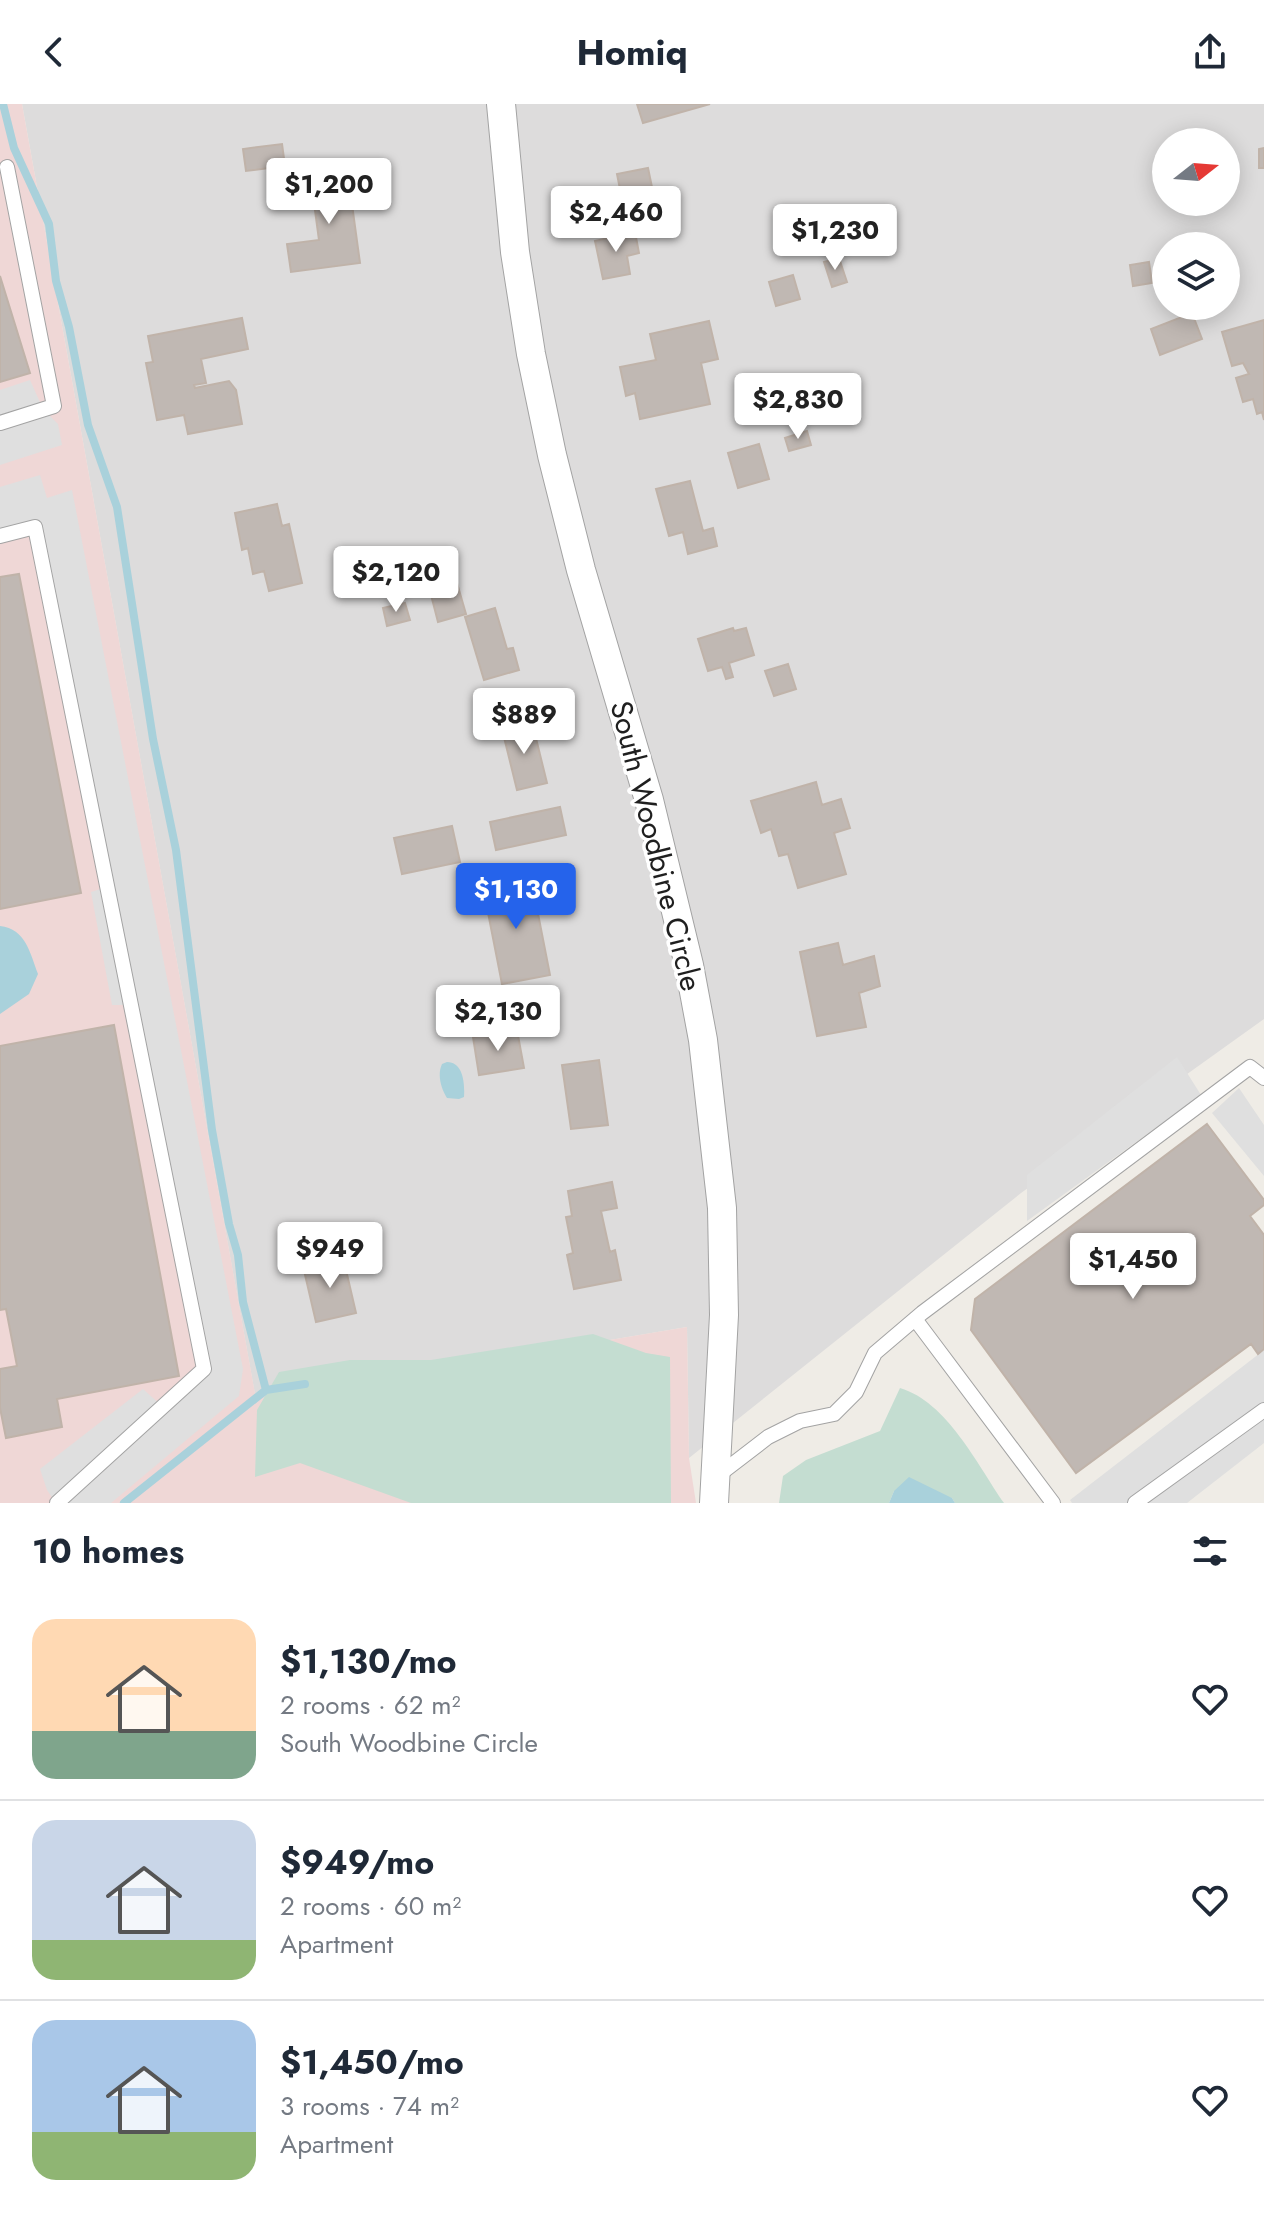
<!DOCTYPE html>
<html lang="en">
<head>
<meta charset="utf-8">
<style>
	:root { --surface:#fff; --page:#f6f6f7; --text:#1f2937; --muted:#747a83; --line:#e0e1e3; --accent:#2563eb }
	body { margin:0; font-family:Jost,sans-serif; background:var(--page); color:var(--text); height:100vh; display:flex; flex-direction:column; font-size:30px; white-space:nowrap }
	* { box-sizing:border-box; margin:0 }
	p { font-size:26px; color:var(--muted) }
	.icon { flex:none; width:44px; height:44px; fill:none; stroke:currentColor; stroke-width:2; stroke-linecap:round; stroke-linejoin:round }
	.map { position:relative; height:1399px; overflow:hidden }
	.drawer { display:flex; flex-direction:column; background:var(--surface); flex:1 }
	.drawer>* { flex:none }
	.needle { width:52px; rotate:73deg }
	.controls { position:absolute; left:1152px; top:24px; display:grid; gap:16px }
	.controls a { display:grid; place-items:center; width:88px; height:88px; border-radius:50%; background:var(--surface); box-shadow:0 4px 20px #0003; font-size:40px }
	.price { position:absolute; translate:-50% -68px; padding:0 18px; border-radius:8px; background:#fff; color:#222; font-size:26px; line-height:52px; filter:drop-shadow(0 2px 4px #0008) }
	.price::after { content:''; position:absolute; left:50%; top:48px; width:24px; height:18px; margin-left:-12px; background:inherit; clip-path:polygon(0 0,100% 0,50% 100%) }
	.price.active { background:var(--accent); color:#fff }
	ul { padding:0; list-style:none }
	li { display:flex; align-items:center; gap:24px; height:200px; padding:0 32px }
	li+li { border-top:2px solid var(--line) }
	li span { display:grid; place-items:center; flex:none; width:224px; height:160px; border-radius:24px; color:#555 }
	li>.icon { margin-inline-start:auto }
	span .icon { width:96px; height:96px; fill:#fffc; stroke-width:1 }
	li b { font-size:34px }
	h2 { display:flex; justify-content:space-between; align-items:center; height:96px; padding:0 32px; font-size:34px }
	header { display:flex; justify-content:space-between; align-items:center; height:104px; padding:0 32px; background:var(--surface); font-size:36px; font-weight:700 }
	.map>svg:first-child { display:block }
	.residential { fill:#dddcdc; fill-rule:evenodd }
	.commercial { fill:#efd7d6 }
	.wetland { fill:#c4ddd1 }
	.parking { fill:#dfdfdf }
	.water { fill:#a9d1db }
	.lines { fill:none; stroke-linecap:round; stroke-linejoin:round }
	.stream { stroke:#a9d1db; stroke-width:8 }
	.building { fill:#c0b8b3; stroke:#c0b3a9; stroke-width:2 }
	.lane-casing { stroke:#a3a3a3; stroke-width:16 }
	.street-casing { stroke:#a3a3a3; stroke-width:30 }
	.lane { stroke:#fff; stroke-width:14 }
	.street { stroke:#fff; stroke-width:28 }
	.labels { text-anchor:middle; stroke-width:7; stroke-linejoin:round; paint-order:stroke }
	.street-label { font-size:30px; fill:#1f1f1f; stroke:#fff }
</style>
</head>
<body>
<header><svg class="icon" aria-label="back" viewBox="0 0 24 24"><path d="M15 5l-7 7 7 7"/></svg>Homiq<svg class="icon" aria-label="share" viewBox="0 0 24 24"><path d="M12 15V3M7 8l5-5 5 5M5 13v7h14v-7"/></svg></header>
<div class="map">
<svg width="1264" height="1399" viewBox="0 0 1264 1399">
	<rect width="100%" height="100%" fill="#efece6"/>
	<path class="residential" d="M22 0H1264V915L1021 1089 689 1354 687 1223 256 1296ZM1166 38H1226V98H1166ZM1166 142H1226V202H1166Z"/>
	<path class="commercial" d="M0 0H22L256 1295 687 1223 689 1354 696 1399H0Z"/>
	<path class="wetland" d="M593 1230 646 1249 670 1253 671 1399H411L300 1359 255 1373 257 1306 279 1268 350 1256H431Z
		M900 1284C947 1298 977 1360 1004 1399H955L952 1394 894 1387 889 1399H779L783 1372 806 1356 880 1327Z"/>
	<path class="parking" d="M30 276 43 305 58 320 62 341 0 361V286Z
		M40 371 47 394 72 386 243 1265 239 1292 111 1399H56L47 1386 40 1365 143 1285 163 1303 204 1264 131 901H112L91 788 107 783 35 424 0 432V383Z
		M1177 953 1201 991 1027 1117V1071Z
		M1239 984 1264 1021V1072L1212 1009Z
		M1264 1246V1339L1187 1399H1072L1070 1396Z"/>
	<path class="water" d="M0 822C26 825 30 849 38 870L29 890 0 910Z
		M447 958C463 958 465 979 464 993L459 995 447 994C441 984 437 971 442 960Z
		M909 1373 952 1394 955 1399H889L894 1387Z"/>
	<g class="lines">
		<path class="stream" d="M3 0 14 44 49 120 56 177 69 223 88 321 117 403 153 635 176 746 212 1026 229 1120 238 1151 243 1198 266 1286
			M124 1399 266 1286 305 1280"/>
	</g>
	<path class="building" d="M637 0H710L643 19Z
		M282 40 285 62 246 67 243 45Z
		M1264 44V64H1259V45Z
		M347 64 360 159 291 168 287 140 319 136 310 69Z
		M648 64 653 88 622 95 617 70Z
		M635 128 639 149 627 152 630 170 603 175 595 137Z
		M839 154 847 178 832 183 824 158Z
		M1149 158 1152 179 1133 182 1130 161Z
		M793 171 800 195 776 202 769 178Z
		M0 172 30 269 0 278Z
		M1192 209 1202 235 1160 251 1151 225Z
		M242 214 248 245 201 255 206 279 194 281 195 284 229 277 236 286 242 320 188 330 184 311 157 316 146 259 153 258 148 232Z
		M1264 216V316L1262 308 1257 310 1253 295 1243 298 1236 274 1249 270 1243 259 1232 262 1222 228Z
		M709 217 718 255 701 259 710 300 640 315 635 289 626 292 620 263 656 256 650 230Z
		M807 327 811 341 789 347 785 334Z
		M759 340 769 375 738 384 728 349Z
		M690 377 703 427 713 424 717 442 688 450 683 428 669 432 656 385Z
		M277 400 282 422 289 420 302 479 269 487 264 467 253 470 248 444 242 446 235 409Z
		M19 470 81 789 0 805V473Z
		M457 479 466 510 438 518 430 487Z
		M405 499 410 516 387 522 383 504Z
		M495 504 507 545 513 544 519 566 484 576 465 513Z
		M733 524 734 527 746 524 754 551 729 559 733 573 726 575 722 563 708 567 698 535Z
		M788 560 796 585 774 592 765 567Z
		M532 618 547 679 517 686 502 625Z
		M816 678 822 701 841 695 850 724 834 729 846 770 798 784 788 750 779 752 771 725 761 729 751 697Z
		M560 703 566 731 496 746 490 718Z
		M452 722 460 758 402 770 394 734Z
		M531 774 550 871 502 880 483 783Z
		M838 839 843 861 874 852 880 882 859 889 866 923 817 932 800 848Z
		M114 921 179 1272 57 1295 62 1323 6 1334 0 1304V1265L17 1262 6 1205 0 1206V942Z
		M517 926 524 964 479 971 473 933Z
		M599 956 608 1021 571 1025 562 961Z
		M1207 1020 1264 1096V1101L1250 1112 1264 1131V1245L1258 1250 1251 1240 1076 1369 971 1226 975 1195Z
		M612 1078 617 1104 601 1107 610 1148 615 1146 621 1176 574 1185 567 1151 573 1149 566 1113 572 1112 568 1087Z
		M343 1153 356 1209 316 1218 303 1162Z"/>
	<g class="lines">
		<g class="lane-casing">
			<path id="lane" d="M0 319 54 302 7 63
				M0 432 35 423 204 1265 57 1399
				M915 1215 1053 1399
				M716 1373 768 1333 800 1317 834 1310 856 1288 875 1249 922 1209 1250 963 1264 974
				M1135 1399 1264 1306"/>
		</g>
		<g class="street-casing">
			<path id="street" d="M501 0 515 148 531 250 552 351 581 466 649 696 689 861 703 936 722 1104 724 1211 714 1399"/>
		</g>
		<use href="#lane" class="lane"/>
		<use href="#street" class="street"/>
	</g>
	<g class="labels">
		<g class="street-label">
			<text transform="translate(656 742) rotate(76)" y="10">South Woodbine Circle</text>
		</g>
	</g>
</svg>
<div class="controls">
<a><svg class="needle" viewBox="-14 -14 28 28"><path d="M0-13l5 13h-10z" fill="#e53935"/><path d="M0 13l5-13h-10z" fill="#747a83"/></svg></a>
<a><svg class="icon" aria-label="layers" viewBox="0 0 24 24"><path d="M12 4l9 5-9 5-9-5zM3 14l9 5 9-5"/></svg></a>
</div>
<b class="price" style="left:329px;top:122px">$1,200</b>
<b class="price" style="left:616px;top:150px">$2,460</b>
<b class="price" style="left:835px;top:168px">$1,230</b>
<b class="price" style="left:798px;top:337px">$2,830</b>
<b class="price" style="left:396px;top:510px">$2,120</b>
<b class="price" style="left:524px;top:652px">$889</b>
<b class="price active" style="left:516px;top:827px">$1,130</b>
<b class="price" style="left:498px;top:949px">$2,130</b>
<b class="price" style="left:330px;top:1186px">$949</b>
<b class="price" style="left:1133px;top:1197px">$1,450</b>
</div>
<section class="drawer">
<h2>10 homes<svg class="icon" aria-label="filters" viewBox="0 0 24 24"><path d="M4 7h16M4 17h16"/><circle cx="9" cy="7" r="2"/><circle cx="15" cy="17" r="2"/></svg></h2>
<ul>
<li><span style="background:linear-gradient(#ffd9b3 70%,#7fa58c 0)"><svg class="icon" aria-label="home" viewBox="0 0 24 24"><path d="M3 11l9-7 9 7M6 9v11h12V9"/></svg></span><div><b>$1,130/mo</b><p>2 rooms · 62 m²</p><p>South Woodbine Circle</p></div><svg class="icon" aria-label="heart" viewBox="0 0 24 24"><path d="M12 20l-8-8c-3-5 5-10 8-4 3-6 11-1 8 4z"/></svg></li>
<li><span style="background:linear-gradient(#c9d6e8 75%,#8fb573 0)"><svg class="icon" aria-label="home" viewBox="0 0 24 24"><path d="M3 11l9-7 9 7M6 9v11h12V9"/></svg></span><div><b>$949/mo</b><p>2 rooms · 60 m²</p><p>Apartment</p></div><svg class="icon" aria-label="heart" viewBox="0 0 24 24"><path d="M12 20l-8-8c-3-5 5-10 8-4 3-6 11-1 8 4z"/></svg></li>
<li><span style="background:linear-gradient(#a9c7e8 70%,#8fb573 0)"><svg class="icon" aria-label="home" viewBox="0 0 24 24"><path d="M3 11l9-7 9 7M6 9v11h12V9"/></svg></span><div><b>$1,450/mo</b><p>3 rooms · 74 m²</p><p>Apartment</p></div><svg class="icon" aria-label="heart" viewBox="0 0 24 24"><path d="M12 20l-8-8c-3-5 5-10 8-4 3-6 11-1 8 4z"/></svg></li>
</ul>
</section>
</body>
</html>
